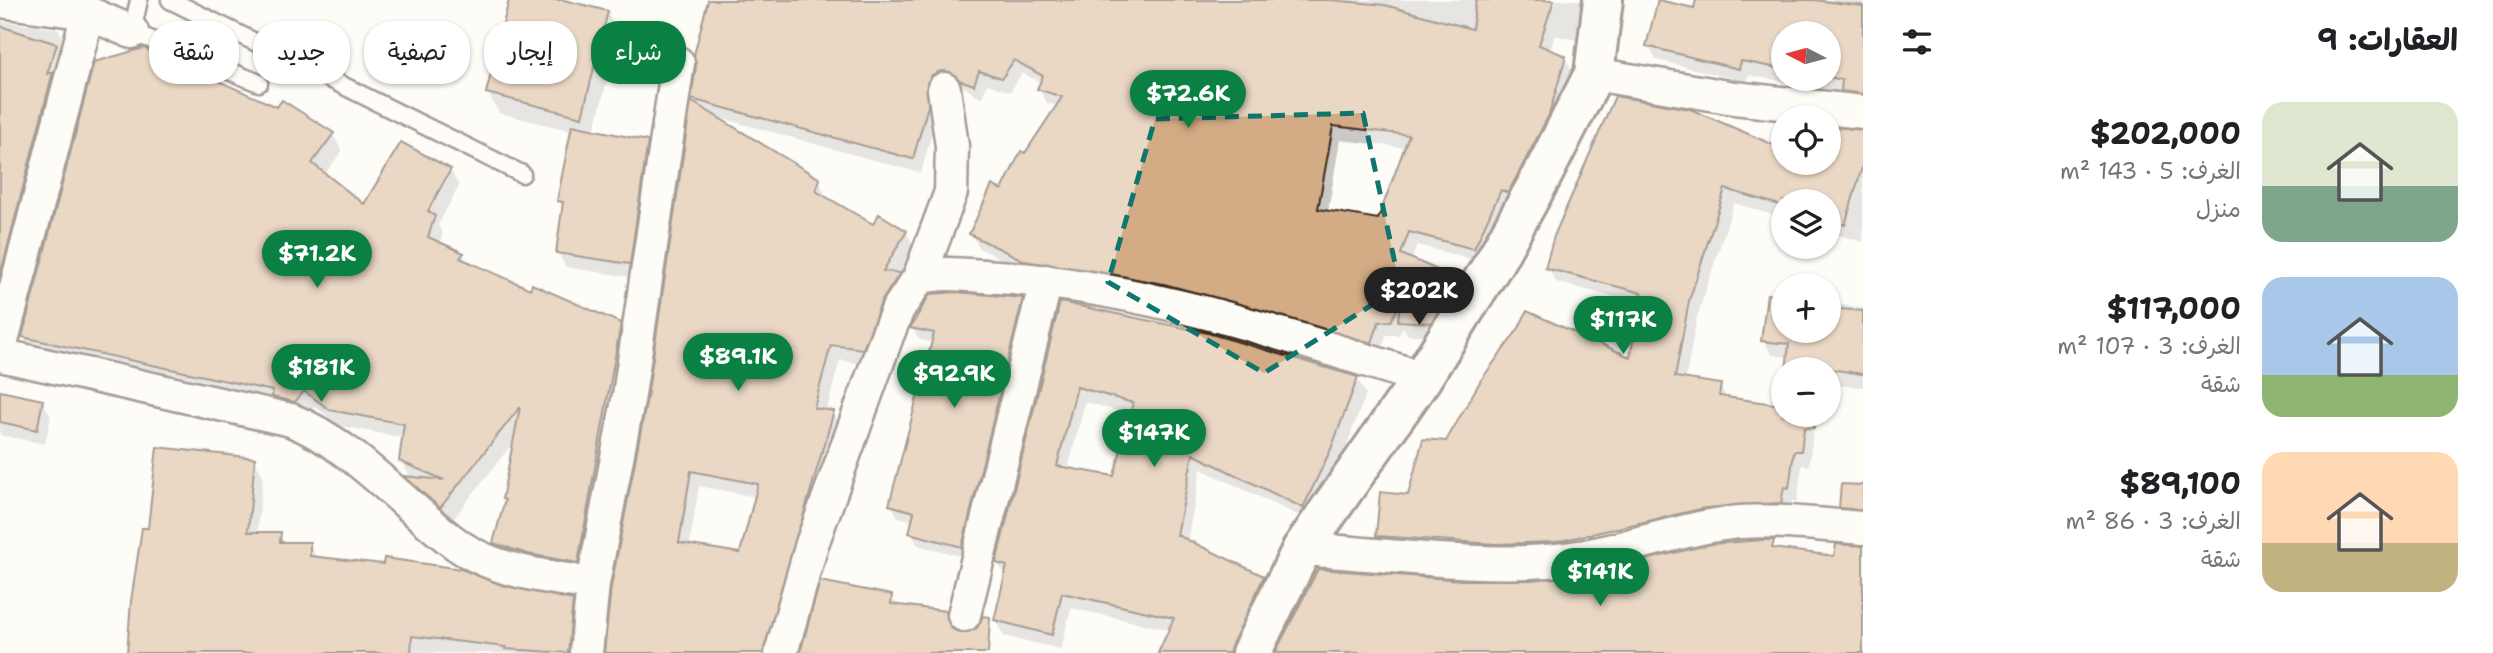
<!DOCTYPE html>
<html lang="ar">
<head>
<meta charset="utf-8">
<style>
	:root { --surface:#fff; --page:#f2f2f2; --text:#202124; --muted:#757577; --accent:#0b8043 }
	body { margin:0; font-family:"Shantell Sans","Playpen Sans Arabic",sans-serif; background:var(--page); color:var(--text); direction:rtl; height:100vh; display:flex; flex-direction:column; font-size:26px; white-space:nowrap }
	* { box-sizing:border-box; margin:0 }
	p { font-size:23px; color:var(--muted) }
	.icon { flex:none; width:38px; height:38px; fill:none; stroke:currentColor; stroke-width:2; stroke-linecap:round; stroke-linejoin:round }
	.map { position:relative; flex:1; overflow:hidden; direction:ltr }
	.side { display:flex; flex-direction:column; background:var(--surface); width:630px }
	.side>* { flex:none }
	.guide { position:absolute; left:21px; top:21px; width:665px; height:63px; direction:rtl; display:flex; gap:14px }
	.needle { width:46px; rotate:276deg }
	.tools { position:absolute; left:1771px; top:21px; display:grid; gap:14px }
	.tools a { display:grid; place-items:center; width:70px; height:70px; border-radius:50%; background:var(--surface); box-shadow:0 2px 5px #0004; font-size:35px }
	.price { position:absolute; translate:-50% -60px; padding:0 16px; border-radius:24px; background:var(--accent); color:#fff; font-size:23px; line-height:46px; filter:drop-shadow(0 2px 4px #0008) }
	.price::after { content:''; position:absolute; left:50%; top:42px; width:21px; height:16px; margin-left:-10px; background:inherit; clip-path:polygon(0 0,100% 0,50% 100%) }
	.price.active { background:#222; color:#fff }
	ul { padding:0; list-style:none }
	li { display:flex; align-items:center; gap:21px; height:175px; padding:0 35px }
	li span { display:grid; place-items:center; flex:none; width:196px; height:140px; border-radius:21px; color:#555 }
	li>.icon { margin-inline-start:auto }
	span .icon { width:84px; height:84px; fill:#fffc; stroke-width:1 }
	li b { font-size:30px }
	h2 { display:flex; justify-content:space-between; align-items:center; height:84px; padding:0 35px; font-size:30px }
	.tag { padding:0 24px; border-radius:28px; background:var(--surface); box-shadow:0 2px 5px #0004; font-size:24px; line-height:63px }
	.tag.active { background:var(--accent); color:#fff }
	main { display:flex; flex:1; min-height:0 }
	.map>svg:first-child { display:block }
	.shadow { fill:#0003; fill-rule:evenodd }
	.building { fill:#d3ac85; stroke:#3b2a1e; stroke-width:2; fill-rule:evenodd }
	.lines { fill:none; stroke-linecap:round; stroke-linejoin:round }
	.lane-casing { stroke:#3b2a1e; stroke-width:21 }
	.street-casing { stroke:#3b2a1e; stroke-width:37 }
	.secondary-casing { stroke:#3b2a1e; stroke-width:44 }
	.lane { stroke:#fdfcf7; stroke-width:16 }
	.street { stroke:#fdfcf7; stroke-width:32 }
	.secondary { stroke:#fdfcf7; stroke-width:38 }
	.marked { fill:none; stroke:#0f766e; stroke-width:5; stroke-dasharray:14 9; stroke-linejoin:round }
</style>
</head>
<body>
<main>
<section class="side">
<h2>العقارات: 9<svg class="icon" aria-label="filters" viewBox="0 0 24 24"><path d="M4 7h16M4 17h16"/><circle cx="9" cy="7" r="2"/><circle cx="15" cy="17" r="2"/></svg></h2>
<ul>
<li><span style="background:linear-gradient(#dfe7d0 60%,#7fa58c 0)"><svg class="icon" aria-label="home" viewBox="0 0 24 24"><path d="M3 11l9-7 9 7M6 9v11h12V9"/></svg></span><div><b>$202,000</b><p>الغرف: 5 · 143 m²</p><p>منزل</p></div></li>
<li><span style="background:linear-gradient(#a9c7e8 70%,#8fb573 0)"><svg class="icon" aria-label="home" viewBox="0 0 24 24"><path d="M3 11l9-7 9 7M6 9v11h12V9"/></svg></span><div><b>$117,000</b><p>الغرف: 3 · 107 m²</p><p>شقة</p></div></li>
<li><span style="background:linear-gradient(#ffd9b3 65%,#c2b280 0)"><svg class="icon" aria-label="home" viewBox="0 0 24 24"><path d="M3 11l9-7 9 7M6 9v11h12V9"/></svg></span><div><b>$89,100</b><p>الغرف: 3 · 86 m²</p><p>شقة</p></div></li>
</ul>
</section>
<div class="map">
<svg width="1863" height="653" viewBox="0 0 1863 653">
	<rect width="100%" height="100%" fill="#fdfcf7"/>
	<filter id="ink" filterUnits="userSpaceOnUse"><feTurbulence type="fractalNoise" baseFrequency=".0143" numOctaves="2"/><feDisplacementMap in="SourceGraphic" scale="14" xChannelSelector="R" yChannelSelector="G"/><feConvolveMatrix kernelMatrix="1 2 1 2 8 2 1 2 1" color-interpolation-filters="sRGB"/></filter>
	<g filter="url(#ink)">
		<path class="shadow" d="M511 0H557L607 13 619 33 594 132 647 142 655 157 637 278 566 267 558 253 564 210 559 200 573 131 499 113 488 93Z
			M710 0H1587L1581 41 1555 35 1550 51 1565 58 1573 72 1556 129 1482 262 1417 245 1411 260 1457 281 1465 295 1438 336 1408 335 1403 327 1399 335H1386L1380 356 1035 275 979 248 971 234 1003 192 1058 106 1047 103 1039 89 1042 83 1022 73 1010 92 987 84 982 98 960 85H949L935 121 921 173 717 117 819 180 827 199 873 226 906 232 915 248 899 275 908 290 871 365 840 360 826 412 833 413 842 429 777 653H604L698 107 693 98ZM1340 140 1406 148 1380 221 1328 212ZM699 486 756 497 741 555 689 547Z
			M1698 0H1863V108L1851 106 1844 93 1749 75 1747 82 1657 60 1648 46 1695 10ZM1783 33H1829V79H1783Z
			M0 21 58 29 66 44 0 320Z
			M1863 132V242L1829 232V201H1783V218L1734 203 1697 317 1685 381 1720 386 1727 399 1783 407V415H1820L1809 416 1814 425 1809 466 1802 465 1797 502 1792 501 1789 518 1565 556 1386 551 1377 536 1447 443 1631 360 1641 304 1556 282 1547 267 1783 148V163H1829Z
			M333 135 342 151 324 175 364 207 450 170 459 186 438 225 443 233 440 244 463 254 468 264 531 292 620 325 629 341 587 579 504 559 494 543 506 503 504 499 515 440 450 523 415 492 407 478H411L401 461 404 438 341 426 314 406 304 418 33 353 24 337ZM445 176H449L425 220 422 218Z
			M1769 296 1783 297V331H1829V303L1863 308V387L1830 385 1829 391V369H1787L1789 357 1772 355 1763 340Z
			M1022 300 1029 311 968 558 918 545 911 533 914 521 898 517 891 505 933 343 919 339 912 328Z
			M1061 304 1357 378 1366 394 1339 465 1312 522 1201 469 1187 542 1263 577 1272 593 1243 653H1160L1171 630 1071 608 1061 649 1004 636 995 620 1006 577 998 562ZM1085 402 1132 415 1115 478 1068 469Z
			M0 393 42 402 51 416 45 444 0 435Z
			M254 460 263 476 257 534H279L285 544H309L317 558 572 601 581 617 579 653H129L150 530Z
			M822 583 891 597 897 607 945 613 954 629 960 653H800Z"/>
		<path class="building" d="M509 0H564L608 11 582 117 486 93Z
			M708 0H1331L1385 5 1472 29 1476 0H1554L1539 45 1566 56 1549 115 1508 193 1501 190 1474 249 1409 232 1401 254 1458 279 1431 323 1398 321 1400 303 1391 321 1379 322 1372 343 1164 284 1025 261 969 234 992 185 1002 190 1021 151 1025 153 1062 97 1037 89 1043 76 1014 60 1002 78 979 71 974 85 959 80 950 72 941 71 932 75 927 83 928 106 913 159 691 99 696 66 694 55ZM1333 126 1409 135 1378 219 1318 209Z
			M1658 0 1694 8 1696 0H1814L1863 6V94L1841 91 1842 80 1829 77V33H1783V69L1741 61 1739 69 1646 46Z
			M0 26 57 44 47 74 53 72 0 276Z
			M144 48 277 107 282 100 334 133 312 163 364 204 401 142 451 169 428 211 435 216 428 237 464 253 460 258 530 289 532 284 621 323 578 563 528 554 493 543 505 500 502 499 520 407 440 508 404 476 444 480 399 461 404 424 330 410 304 391 295 402 272 397 273 391 22 337 94 62Z
			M1615 96 1690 109 1781 148 1783 144V163H1829L1835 127 1863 130V164L1845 225 1829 220V201H1783V206L1725 189 1689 301 1675 377 1721 384 1719 396 1781 405 1783 387V415H1815L1814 428H1804L1801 451H1794L1789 488 1784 487 1781 503 1705 508 1556 542 1496 544 1376 536 1380 492 1408 495 1423 439 1446 441 1481 380 1519 328 1527 311 1630 357 1642 293 1545 268 1554 236Z
			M691 101 820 179 816 191 873 224 879 214 907 231 883 271 900 273 881 302 863 349 831 345 814 408 834 411 763 653H604L611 587 647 398ZM691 471 758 484 740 553 679 543Z
			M572 125 648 141 630 264 556 253 563 202 557 201Z
			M957 292 1023 298 962 547 909 533 914 512 889 505 934 333 910 328 930 294Z
			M1767 294 1783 296V331H1829V302L1830 308 1863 311V374L1829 369H1786L1789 344 1761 341Z
			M1060 302 1208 333 1358 377 1331 449 1303 508 1193 454 1177 535 1264 576 1229 653H1158L1174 618 1062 593 1052 635 994 620 1007 566 996 563ZM1077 387 1133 403 1114 476 1057 466Z
			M0 391 43 400 37 430 0 422Z
			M157 447 255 458 248 532H281L280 542H310V556L383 564 384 558 461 569 502 585 573 600 568 653 505 649 506 647 412 636 411 653H127L131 601 142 528H148Z
			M1841 484 1863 485V510L1839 508Z
			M1762 540H1774L1772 548 1834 556 1836 544 1863 546V653H1275L1318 569 1462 580H1529L1583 575 1711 544Z
			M820 581 892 595 891 604 946 611 951 628 960 633 977 628 983 616 990 617 988 653H800Z"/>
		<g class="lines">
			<g class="lane-casing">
				<path id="lane" d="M139 0 132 32 259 83
					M170 0 522 174"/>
			</g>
			<g class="street-casing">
				<path id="street" d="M0 1 88 13 132 32
					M1594 74 1734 98 1863 112
					M919 278 951 192 952 146 944 89
					M0 348 88 13
					M0 355 291 420C356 446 403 506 459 546 497 572 549 577 593 584
					M1302 549C1382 554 1479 568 1558 560 1617 554 1671 530 1730 523 1771 518 1822 525 1863 528
					M964 615 1046 281
					M586 653 593 584 629 395 678 63
					M781 653 812 544 887 336 898 309 919 278C944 270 972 276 998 277 1144 287 1284 334 1422 378"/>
			</g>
			<g class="secondary-casing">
				<path id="secondary" d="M1251 653 1302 549 1422 378 1495 261 1543 174 1594 74 1603 0"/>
			</g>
			<use href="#lane" class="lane"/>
			<use href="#street" class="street"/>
			<use href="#secondary" class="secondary"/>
		</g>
	</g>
	<path d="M0 0H1863V653H0ZM1363 113 1400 287 1264 373 1108 282 1155 119Z" fill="#fdfcf7" fill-opacity=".55" fill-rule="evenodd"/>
	<path class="marked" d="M1363 113 1400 287 1264 373 1108 282 1155 119Z"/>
</svg>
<div class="tools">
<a><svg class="needle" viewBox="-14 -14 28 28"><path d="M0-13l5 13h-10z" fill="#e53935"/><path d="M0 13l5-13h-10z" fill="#757577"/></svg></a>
<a><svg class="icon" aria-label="locate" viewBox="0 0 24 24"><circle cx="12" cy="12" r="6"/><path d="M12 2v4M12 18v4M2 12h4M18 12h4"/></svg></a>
<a><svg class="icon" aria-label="layers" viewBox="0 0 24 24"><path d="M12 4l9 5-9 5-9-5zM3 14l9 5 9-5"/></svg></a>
<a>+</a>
<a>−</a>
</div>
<b class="price" style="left:1188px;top:130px">$72.6K</b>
<b class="price" style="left:317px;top:290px">$71.2K</b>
<b class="price active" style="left:1419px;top:327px">$202K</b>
<b class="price" style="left:1623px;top:356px">$117K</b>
<b class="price" style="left:738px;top:393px">$89.1K</b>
<b class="price" style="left:321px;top:404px">$181K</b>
<b class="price" style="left:954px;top:410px">$92.9K</b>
<b class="price" style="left:1154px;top:469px">$147K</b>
<b class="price" style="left:1600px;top:608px">$141K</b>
<div class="guide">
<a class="tag active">شراء</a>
<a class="tag">إيجار</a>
<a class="tag">تصفية</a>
<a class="tag">جديد</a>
<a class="tag">شقة</a>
</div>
</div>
</main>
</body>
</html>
